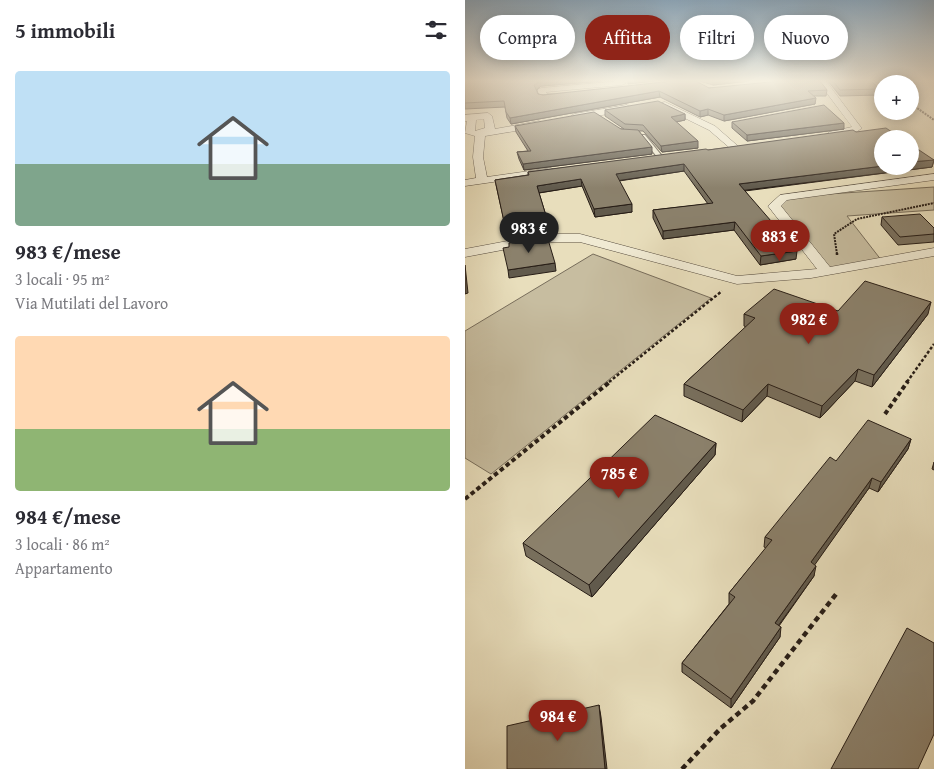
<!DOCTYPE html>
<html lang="it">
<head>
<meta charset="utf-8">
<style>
	:root { --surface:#fff; --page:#f7f7f7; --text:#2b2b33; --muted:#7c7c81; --accent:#8f2418 }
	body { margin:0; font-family:"Gentium Book Plus",serif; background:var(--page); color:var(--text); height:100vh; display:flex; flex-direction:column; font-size:19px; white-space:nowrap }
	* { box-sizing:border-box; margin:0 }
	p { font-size:16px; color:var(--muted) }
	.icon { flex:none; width:28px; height:28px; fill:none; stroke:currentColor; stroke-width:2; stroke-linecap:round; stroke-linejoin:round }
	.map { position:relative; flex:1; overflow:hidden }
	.side { display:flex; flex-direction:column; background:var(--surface); width:465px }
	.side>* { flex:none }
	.banner { position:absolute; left:15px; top:15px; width:379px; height:45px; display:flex; gap:10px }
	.controls { position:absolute; left:409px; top:75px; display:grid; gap:10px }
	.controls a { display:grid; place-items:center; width:45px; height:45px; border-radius:50%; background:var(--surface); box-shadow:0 2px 12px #0003; font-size:25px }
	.price { position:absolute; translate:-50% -42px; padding:0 11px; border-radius:18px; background:var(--accent); color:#fff; font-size:16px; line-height:32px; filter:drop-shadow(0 1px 2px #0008) }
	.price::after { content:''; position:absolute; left:50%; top:30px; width:15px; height:11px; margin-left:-8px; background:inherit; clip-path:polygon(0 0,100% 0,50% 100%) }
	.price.on { background:#222; color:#fff }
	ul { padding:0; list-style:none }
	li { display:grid; align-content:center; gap:10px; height:265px; padding:0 15px }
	li span { display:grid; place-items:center; height:155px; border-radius:5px; color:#555 }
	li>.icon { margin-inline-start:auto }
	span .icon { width:90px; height:90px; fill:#fffc; stroke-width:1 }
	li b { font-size:21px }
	h2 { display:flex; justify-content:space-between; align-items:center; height:60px; padding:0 15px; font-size:21px }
	.tag { padding:0 18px; border-radius:22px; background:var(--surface); box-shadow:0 2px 12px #0003; font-size:18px; line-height:45px }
	.tag.on { background:var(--accent); color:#fff }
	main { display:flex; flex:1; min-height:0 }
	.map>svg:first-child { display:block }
	.green { fill:#c7bda0; stroke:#776d5b }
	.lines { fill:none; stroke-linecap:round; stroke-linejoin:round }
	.lane-casing { stroke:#574d40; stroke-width:2 }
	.street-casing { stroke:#574d40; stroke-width:1 }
	.path-far3 { stroke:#271d16; stroke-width:2; stroke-dasharray:2 1; stroke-linecap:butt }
	.path-far2 { stroke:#271d16; stroke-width:2.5; stroke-dasharray:3 2; stroke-linecap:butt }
	.path-far1 { stroke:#271d16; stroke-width:4; stroke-dasharray:4.5 3; stroke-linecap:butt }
	.path { stroke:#271d16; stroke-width:4.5; stroke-dasharray:5.5 4; stroke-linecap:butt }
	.lane { fill:#f0ead3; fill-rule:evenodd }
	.street { fill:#f0ead3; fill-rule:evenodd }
	.wall { fill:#786f5d; stroke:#271d16 }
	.shaded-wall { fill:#615a4c; stroke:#271d16 }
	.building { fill:#8b816c; stroke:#271d16 }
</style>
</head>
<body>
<main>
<section class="side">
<h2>5 immobili<svg class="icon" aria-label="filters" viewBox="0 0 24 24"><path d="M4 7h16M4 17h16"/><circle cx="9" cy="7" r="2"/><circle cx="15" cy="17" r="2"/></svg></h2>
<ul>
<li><span style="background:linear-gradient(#bfe0f5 60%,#7fa58c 0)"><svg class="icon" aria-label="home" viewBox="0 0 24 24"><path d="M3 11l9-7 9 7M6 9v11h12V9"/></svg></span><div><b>983 €/mese</b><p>3 locali · 95 m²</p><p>Via Mutilati del Lavoro</p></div></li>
<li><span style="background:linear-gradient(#ffd9b3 60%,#8fb573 0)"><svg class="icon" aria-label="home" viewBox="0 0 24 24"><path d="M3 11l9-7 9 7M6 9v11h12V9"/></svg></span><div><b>984 €/mese</b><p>3 locali · 86 m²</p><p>Appartamento</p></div></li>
</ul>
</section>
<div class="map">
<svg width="469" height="769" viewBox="0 0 469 769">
	<rect width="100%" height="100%" fill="#e8debc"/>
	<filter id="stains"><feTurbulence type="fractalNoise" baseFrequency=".004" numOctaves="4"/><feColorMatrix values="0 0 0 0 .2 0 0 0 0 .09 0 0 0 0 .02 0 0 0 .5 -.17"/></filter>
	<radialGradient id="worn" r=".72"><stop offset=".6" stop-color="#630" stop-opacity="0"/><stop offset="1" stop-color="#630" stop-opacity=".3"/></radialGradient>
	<path class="green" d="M469 187V210L382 216 417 261 361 271 309 206 319 197Z
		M128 254 246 298 26 474 0 458V331Z"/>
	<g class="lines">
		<g class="lane-casing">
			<path id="lane" d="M176 135H180L197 156V158H193L176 137Z"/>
		</g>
		<g class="street-casing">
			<path id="street" d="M156 81 161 83 157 85 81 92 82 94 103 93 104 95 100 97 76 99 72 90 76 88Z
				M353 81H361L395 126 397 128 387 135 364 136V132L387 127Z
				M200 102 250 126 274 147 272 149H266L244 130 197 107V103Z
				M162 105 166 108 165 110 109 120 105 117 109 114Z
				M23 113 27 116 30 129 74 121 79 124 74 127 20 136 18 157 22 177 86 168 91 171 90 173 0 186V180L11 178 8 157 10 136 0 133 2 121H0V115ZM19 119 20 128 10 131 11 120Z
				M469 174V180L322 200 316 206 365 267 469 248V256L346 278 272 284 115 242H80L0 257V249L80 234H115L272 276 352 269 303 206 315 195Z"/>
		</g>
		<path class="path-far3" d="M410 81 418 85
			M445 103 469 120
			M372 254 369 234 392 219 469 203"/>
		<path class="path-far2" d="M372 253V255
			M144 382 257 291
			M442 382 469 344"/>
		<path class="path-far1" d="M420 414 443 381
			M0 499 146 381"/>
		<path class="path" d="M217 769 256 728 288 701 372 593"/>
		<use href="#lane" class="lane"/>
		<use href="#street" class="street"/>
	</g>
	<path class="wall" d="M0 81H137L76 86 72 90 73 94 78 95 244 88 362 90 361 96H349L350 104 259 121 243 115 235 117 195 97 46 124 42 118 40 107 0 109Z
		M235 81H284L248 85Z
		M363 81H406L415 89 414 95 375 96Z
		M140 110 220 114V120L211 122 233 148 197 152 178 131H174L187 154 59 170 54 159 52 152 63 151 51 132 50 126 159 129 140 116Z
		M267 122 379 129 282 141 267 128Z
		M391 132 469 160 467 167 280 191 331 259 295 265 269 230 198 239 188 218V210L243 204 219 171 154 181 167 212 130 217 117 186 74 193 82 219 84 227H79L80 232 43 239 30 180 63 175V172Z
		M417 217 469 228V242L433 245 416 225Z
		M373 311 463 314 407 387 390 381 355 418 302 396 277 422 219 396V384L281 327 279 326V314Z
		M446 439 443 449 413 492 404 488 349 565V576L314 626 315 637 266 708 217 672V663L264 604V593L301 548 299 547 300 537 371 461Z
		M251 443 250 455 127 597 61 556 58 543Z
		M469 462V470L467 469Z"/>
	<path class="shaded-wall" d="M75 81H137L76 86 70 91 69 85Z
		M163 81H189L163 84Z
		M248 81H284L248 85Z
		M194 91 195 97 46 124 45 118Z
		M351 98 350 104 259 121V115Z
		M243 109V115L235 117V111Z
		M220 114V120L206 123V117Z
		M379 123V129L282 141V135Z
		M233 141V148L197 152 196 146Z
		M187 147V154L59 170 58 164Z
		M469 160 467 167 274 191V184L418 166H445V162Z
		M219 164V171L151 181V174Z
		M116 179 117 186 73 193 72 186Z
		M167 204V212L130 217 129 209Z
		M77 219H82L84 227H79L80 232 43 239 41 231Z
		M270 222 269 230 198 239V231Z
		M332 251 331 259 295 265 296 256Z
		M90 263 91 271 44 278 43 270Z
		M0 265 3 293 0 294Z
		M466 302 463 314 407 387 409 375Z
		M393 369 390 381 355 418 357 406Z
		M303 384 302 396 277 422 278 410Z
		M446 439 443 449 413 492 416 482Z
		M251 443 250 455 127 597 124 585Z
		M407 478 404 488 344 573 346 562Z
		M351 566 349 576 308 633 310 623Z
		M316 627 315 637 266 708V699Z
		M134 705 136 717 142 769H140Z"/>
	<path class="building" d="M0 81H75L69 85 73 94 78 95 208 81H231L244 88 315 81H355L362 90 343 91 351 98 259 115 243 109 235 111 194 91 45 118 41 112 39 101 0 103Z
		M368 81H406L415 89 375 90Z
		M193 101 220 114 206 117 233 141 196 146 178 125 160 124 140 110Z
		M359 105 379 123 282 135 267 122Z
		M129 112 156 129 173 130 187 147 58 164 52 152 66 151 50 126Z
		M421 128 437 139H418V166L274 184 332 251 296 256 270 222 198 231 188 210 248 203 219 164 151 174 167 204 129 209 116 179 72 186 82 219H77L79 224 41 231 30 180 64 175 63 172 241 149 243 150 388 130 391 132Z
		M445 144 469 160 445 162Z
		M455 214 469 228V234L435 237 417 217Z
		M82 236 90 263 43 270 38 248 44 247V243Z
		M400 281 466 302 409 375 393 369 357 406 303 384 278 410 219 384 290 318 279 314 309 289 373 311Z
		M190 415 251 443 124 585 58 543Z
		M403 420 446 439 416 482 407 478 346 562 351 566 310 623 316 627 266 699 217 663 270 597 264 593 307 540 300 537 365 457 371 461Z
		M442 628 469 643V734L453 769H366Z
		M134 705 140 769H42V726Z"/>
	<linearGradient id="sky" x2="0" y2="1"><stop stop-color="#8daac0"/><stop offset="0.43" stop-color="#f5f0e1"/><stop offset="1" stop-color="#f5f0e1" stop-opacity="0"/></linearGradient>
	<rect width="469" height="188" fill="url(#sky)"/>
	<rect width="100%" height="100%" filter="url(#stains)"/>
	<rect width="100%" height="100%" fill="url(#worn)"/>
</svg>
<div class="controls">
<a>+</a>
<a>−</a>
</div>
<b class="price on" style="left:64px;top:254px">983 €</b>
<b class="price" style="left:315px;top:262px">883 €</b>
<b class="price" style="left:344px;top:345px">982 €</b>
<b class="price" style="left:154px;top:499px">785 €</b>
<b class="price" style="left:93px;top:742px">984 €</b>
<div class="banner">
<a class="tag">Compra</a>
<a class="tag on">Affitta</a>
<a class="tag">Filtri</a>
<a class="tag">Nuovo</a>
</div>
</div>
</main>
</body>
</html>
